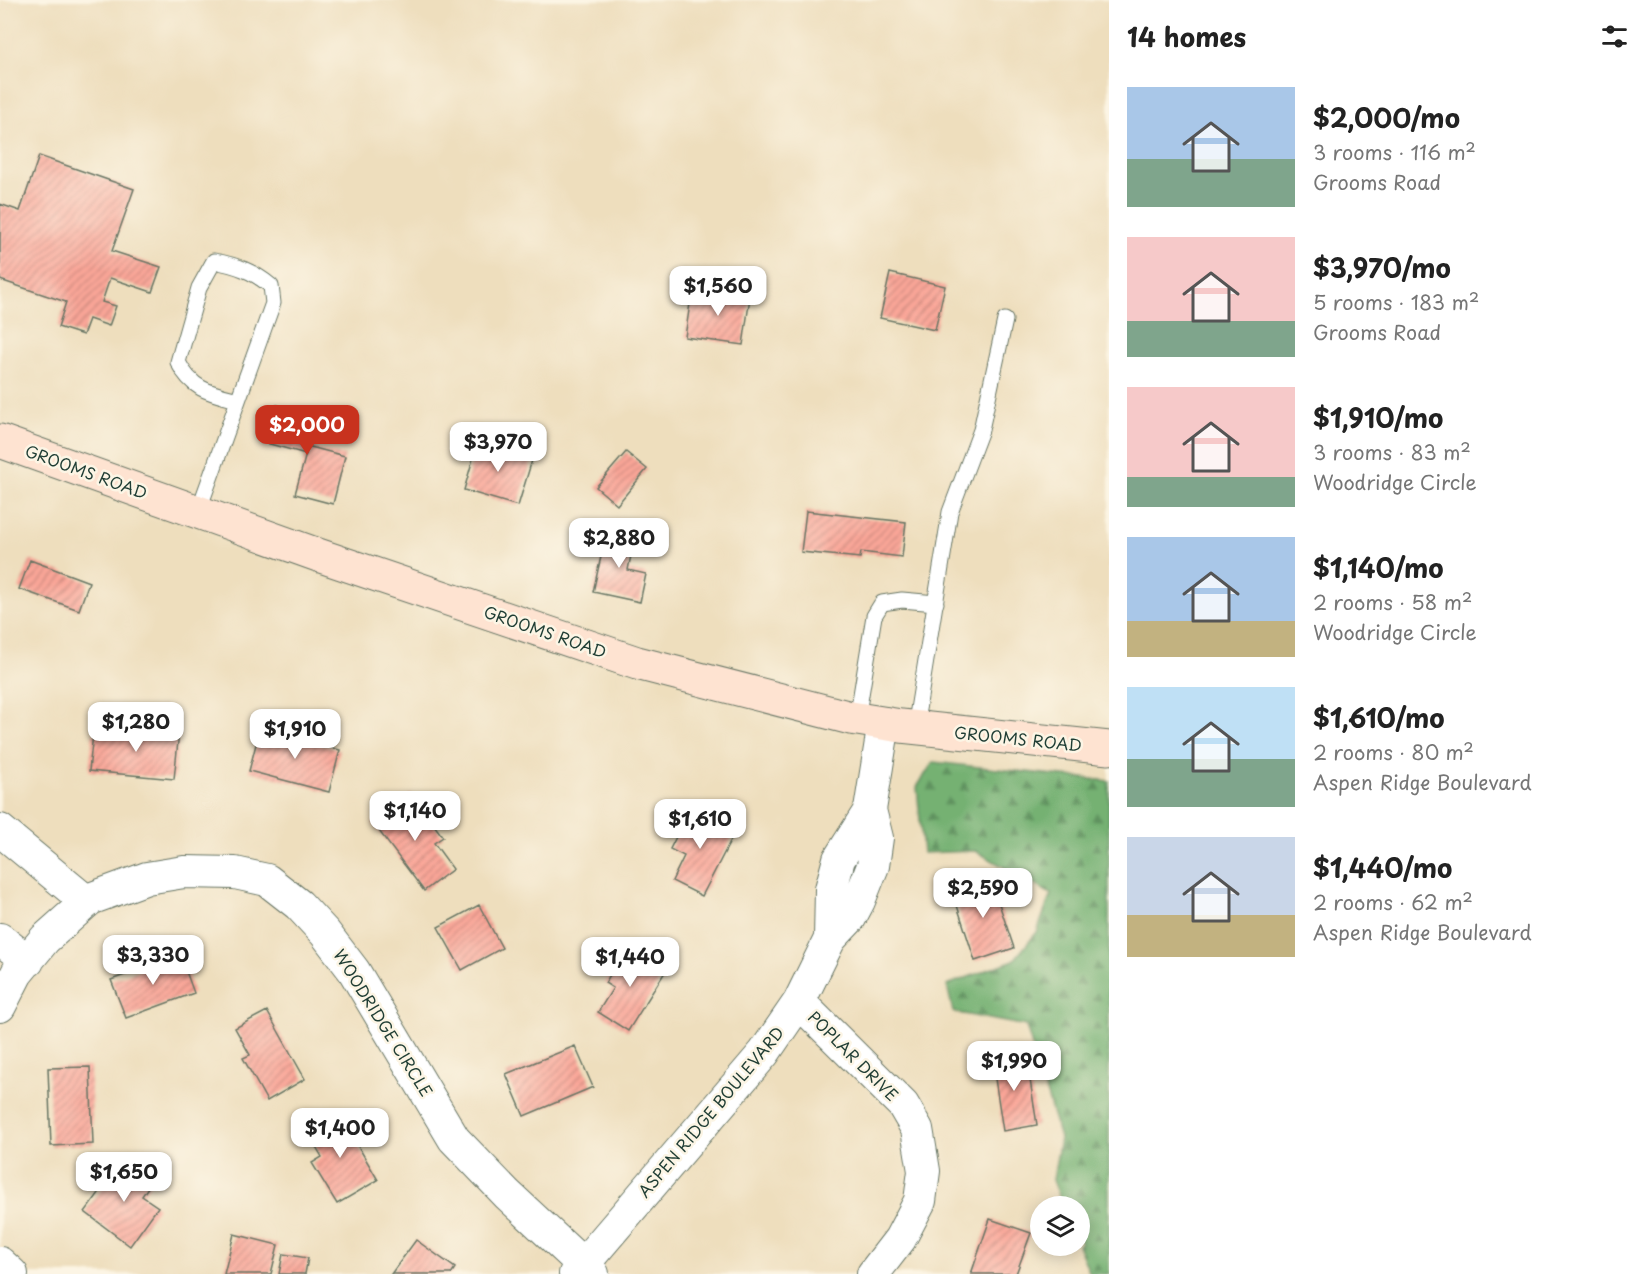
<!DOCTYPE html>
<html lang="en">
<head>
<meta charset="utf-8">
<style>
	:root { --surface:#fff; --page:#f2f2f2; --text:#222; --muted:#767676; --accent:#c8321e }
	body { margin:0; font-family:"Playpen Sans",sans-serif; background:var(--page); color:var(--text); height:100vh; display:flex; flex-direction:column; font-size:22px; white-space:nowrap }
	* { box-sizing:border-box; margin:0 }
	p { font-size:20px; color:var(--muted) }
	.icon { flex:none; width:33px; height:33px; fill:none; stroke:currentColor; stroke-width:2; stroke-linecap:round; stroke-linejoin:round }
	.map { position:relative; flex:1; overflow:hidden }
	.details { display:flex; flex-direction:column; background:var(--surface); width:540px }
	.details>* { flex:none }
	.buttons { position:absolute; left:1030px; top:1196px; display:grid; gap:12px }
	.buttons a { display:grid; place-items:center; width:60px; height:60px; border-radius:50%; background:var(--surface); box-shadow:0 3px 15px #0003; font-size:30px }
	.price { position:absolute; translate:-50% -51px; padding:0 14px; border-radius:12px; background:#fff; color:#222; font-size:20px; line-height:39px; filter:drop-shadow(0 2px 3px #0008) }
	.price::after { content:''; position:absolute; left:50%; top:36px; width:18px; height:14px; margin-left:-9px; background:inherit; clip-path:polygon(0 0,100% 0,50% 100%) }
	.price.current { background:var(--accent); color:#fff }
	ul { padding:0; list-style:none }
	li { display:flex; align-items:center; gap:18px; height:150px; padding:0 18px }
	li span { display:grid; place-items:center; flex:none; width:168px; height:120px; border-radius:0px; color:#555 }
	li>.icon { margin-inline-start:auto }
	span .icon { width:72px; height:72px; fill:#fffc; stroke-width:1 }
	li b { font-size:26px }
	h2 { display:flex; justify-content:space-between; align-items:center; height:72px; padding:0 18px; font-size:26px }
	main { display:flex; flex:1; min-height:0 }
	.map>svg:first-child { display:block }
	.forest { fill:url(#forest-firs); stroke:#4a7753; stroke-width:1.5 }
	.building { fill:url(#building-hatch) }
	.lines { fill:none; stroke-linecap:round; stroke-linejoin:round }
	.lane-casing { stroke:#677564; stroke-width:17 }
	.street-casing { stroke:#677564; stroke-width:34 }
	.secondary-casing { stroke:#677564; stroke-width:35 }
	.lane { stroke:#fff; stroke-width:15 }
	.street { stroke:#fff; stroke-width:32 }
	.secondary { stroke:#fee3d1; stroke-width:33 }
	.labels { text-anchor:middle; stroke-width:5; stroke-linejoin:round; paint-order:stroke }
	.street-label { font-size:16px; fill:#1f3d34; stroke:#fcf5e5 }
</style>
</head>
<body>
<main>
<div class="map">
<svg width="1109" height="1274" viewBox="0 0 1109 1274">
	<defs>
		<pattern id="forest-firs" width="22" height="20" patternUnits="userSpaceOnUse" patternTransform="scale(1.5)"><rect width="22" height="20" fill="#74b172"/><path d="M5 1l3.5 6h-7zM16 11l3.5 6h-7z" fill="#5f915e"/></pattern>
		<pattern id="building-hatch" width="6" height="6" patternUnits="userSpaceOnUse" patternTransform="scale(1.5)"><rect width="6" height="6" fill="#faa698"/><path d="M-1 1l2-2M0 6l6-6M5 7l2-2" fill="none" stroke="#ca887d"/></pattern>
	</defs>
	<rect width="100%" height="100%" fill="#fcf5e5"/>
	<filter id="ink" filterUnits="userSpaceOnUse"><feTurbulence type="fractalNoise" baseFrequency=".0167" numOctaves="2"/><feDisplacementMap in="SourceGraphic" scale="12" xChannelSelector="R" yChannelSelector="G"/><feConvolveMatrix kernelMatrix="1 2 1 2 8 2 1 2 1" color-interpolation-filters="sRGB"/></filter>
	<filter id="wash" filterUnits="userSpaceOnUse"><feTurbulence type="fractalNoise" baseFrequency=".008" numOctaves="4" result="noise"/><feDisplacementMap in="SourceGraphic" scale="24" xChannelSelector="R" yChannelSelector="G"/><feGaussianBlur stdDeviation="1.35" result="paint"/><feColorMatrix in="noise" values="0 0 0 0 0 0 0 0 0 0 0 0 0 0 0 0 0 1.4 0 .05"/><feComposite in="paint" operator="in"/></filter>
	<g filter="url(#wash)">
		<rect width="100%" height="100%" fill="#eedebd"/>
		<path class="forest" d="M933 762 1109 781V1274H1090L1078 1245H1080V1206H1063L1053 1180 1060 1138 1026 1026 953 1012 947 985 1014 960 1037 932 1051 894 976 851 923 853 917 787Z"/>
		<g id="blocks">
			<path class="building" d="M39 156 134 189 112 251 161 267 152 292 110 278 102 302 116 306 109 326 89 319 83 335 58 327 66 302 0 280V204L20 211Z
				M890 273 945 286 935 330 880 318Z
				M692 290 750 297 743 345 685 337Z
				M277 405 307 413 299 444 345 456 333 504 295 494 306 454 266 443Z
				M478 441 533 457 518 506 464 490Z
				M626 452 647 469 617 505 596 487Z
				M806 511 906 522 902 557 861 552 860 558 801 552Z
				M607 530 635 536 628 570 646 574 640 602 593 592Z
				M30 560 89 582 79 610 19 589Z
				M124 726 179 732 174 779 89 771 93 734 123 736Z
				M260 729 340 750 329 792 249 771Z
				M411 794 443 837 434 843 453 869 424 891 373 823Z
				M691 807 736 830 702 896 672 881 684 856 670 849Z
				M990 877 1014 948 975 961 952 890Z
				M479 905 502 948 462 970 438 927Z
				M627 947 665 972 628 1031 598 1012 613 988 605 983Z
				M180 955 194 993 126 1018 111 980Z
				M267 1011 305 1079 267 1101 243 1058 250 1055 235 1028Z
				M575 1046 593 1087 524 1116 506 1074Z
				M1026 1054 1037 1125 1003 1131 992 1059Z
				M90 1067 93 1144 51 1146 48 1068Z
				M338 1112 378 1180 337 1204 312 1163 322 1157 307 1131Z
				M124 1159 153 1180 142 1196 158 1207 130 1246 85 1212Z
				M990 1219 1031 1233 1016 1274H971Z
				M234 1234 278 1245 271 1274H224Z
				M416 1240 455 1268 451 1274H391Z
				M283 1254 308 1258 305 1274H279Z"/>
		</g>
	</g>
	<g filter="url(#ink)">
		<use href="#blocks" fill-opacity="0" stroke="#677564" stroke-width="1.5"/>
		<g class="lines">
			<g class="lane-casing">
				<path id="lane" d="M198 512 273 303 271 286C253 271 236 265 214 261L199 288 178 362C192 390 210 393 238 400
					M857 719 874 616 882 603 902 600 936 603
					M915 728 950 512 981 430 1005 320"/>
			</g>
			<g class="street-casing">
				<path id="street" d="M0 830 87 902
					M0 939 28 961
					M830 939 831 889 839 859 870 810 884 723
					M799 1002 903 1105 917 1129 924 1171 920 1201 900 1239 873 1274
					M0 1006 17 973 45 939 90 899 147 878 184 872 235 873 267 880 299 905 325 933 354 971 454 1139 507 1194 593 1274
					M0 1263 12 1274
					M575 1274 764 1053 799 1002 830 939 850 918 859 901 873 866 877 838 870 810"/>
			</g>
			<g class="secondary-casing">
				<path id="secondary" d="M0 441 318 555 637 663 851 718 901 726 1109 748"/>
			</g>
			<use href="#lane" class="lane"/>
			<use href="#street" class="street"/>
			<use href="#secondary" class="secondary"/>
		</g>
	</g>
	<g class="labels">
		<g class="street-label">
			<text transform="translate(86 472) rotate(20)" y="6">GROOMS ROAD</text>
			<text transform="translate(545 632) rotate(19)" y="6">GROOMS ROAD</text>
			<text transform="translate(1018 739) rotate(6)" y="6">GROOMS ROAD</text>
			<text transform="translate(383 1023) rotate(58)" y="6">WOODRIDGE CIRCLE</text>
			<text transform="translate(853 1056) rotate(45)" y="6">POPLAR DRIVE</text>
			<text transform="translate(711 1112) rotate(-50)" y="6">ASPEN RIDGE BOULEVARD</text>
		</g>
	</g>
</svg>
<div class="buttons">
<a><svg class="icon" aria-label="layers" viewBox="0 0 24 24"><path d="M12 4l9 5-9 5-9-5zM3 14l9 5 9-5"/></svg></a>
</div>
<b class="price" style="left:718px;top:317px">$1,560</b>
<b class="price current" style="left:307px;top:456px">$2,000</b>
<b class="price" style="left:498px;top:473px">$3,970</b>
<b class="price" style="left:619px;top:569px">$2,880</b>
<b class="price" style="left:136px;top:753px">$1,280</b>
<b class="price" style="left:295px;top:760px">$1,910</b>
<b class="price" style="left:415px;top:842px">$1,140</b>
<b class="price" style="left:700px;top:850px">$1,610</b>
<b class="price" style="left:983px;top:919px">$2,590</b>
<b class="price" style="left:153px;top:986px">$3,330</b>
<b class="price" style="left:630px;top:988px">$1,440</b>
<b class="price" style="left:1014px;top:1092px">$1,990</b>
<b class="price" style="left:340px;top:1159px">$1,400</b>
<b class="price" style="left:124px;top:1203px">$1,650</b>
</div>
<section class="details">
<h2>14 homes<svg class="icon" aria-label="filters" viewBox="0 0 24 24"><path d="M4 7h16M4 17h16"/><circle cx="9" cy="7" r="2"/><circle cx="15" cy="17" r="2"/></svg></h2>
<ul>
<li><span style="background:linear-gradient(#a9c7e8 60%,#7fa58c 0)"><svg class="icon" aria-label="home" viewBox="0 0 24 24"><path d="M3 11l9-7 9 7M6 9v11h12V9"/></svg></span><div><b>$2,000/mo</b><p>3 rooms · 116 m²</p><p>Grooms Road</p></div></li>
<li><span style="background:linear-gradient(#f6c9c9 70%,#7fa58c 0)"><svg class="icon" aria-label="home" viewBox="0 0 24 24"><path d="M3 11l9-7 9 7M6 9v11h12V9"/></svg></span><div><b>$3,970/mo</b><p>5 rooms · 183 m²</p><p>Grooms Road</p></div></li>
<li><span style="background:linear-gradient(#f6c9c9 75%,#7fa58c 0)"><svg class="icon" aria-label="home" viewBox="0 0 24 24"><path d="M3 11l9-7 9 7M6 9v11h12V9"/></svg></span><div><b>$1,910/mo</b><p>3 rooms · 83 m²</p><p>Woodridge Circle</p></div></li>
<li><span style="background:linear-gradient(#a9c7e8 70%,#c2b280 0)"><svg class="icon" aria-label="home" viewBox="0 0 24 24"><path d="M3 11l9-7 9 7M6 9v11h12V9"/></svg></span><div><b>$1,140/mo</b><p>2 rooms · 58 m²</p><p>Woodridge Circle</p></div></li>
<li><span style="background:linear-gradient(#bfe0f5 60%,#7fa58c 0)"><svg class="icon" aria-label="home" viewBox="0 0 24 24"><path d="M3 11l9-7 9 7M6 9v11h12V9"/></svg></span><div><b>$1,610/mo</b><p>2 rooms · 80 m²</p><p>Aspen Ridge Boulevard</p></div></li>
<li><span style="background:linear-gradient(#c9d6e8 65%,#c2b280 0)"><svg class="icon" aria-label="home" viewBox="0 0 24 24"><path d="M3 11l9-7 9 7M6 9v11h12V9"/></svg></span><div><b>$1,440/mo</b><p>2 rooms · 62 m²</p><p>Aspen Ridge Boulevard</p></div></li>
</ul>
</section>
</main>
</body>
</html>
